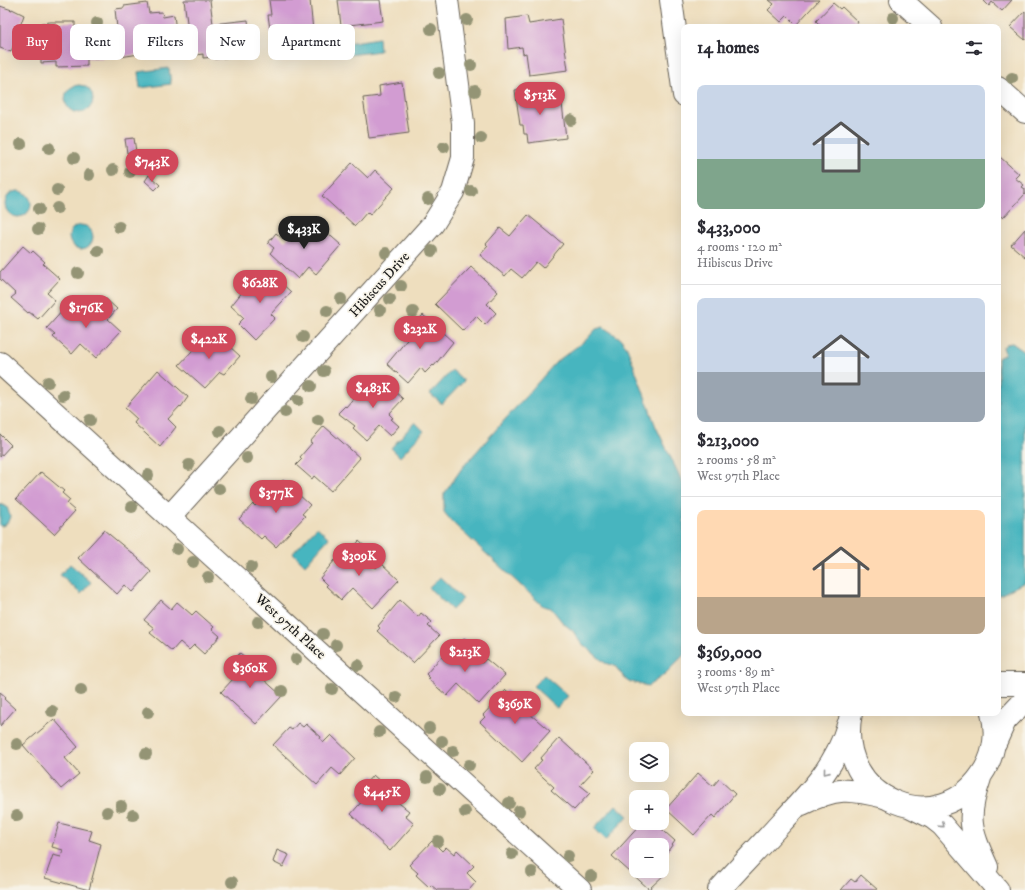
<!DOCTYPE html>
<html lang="en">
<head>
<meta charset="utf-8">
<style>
	:root { --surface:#fff; --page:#f2f2f3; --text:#2b2b33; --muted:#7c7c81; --line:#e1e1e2; --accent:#d1495b }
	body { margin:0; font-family:"IM FELL DW Pica",serif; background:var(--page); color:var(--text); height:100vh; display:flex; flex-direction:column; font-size:15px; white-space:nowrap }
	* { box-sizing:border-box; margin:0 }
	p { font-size:13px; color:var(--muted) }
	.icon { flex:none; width:22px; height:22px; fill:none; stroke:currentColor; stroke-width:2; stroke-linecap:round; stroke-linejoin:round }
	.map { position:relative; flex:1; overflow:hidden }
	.drawer { position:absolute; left:681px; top:24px; width:320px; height:692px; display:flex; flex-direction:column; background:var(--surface); border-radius:8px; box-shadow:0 4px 16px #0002 }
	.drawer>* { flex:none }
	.hud { position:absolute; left:12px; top:24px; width:380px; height:36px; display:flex; gap:8px }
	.tools { position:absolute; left:629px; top:742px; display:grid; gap:8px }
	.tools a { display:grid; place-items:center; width:40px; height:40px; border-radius:8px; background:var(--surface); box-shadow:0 4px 16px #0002; font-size:20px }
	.price { position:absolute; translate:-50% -34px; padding:0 9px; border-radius:14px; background:var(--accent); color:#fff; font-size:13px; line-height:26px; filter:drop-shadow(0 1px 2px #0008) }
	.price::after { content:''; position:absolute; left:50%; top:24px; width:12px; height:9px; margin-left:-6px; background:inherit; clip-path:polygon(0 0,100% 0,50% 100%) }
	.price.current { background:#222; color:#fff }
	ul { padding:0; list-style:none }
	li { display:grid; align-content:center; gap:8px; height:212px; padding:0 16px }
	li+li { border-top:1px solid var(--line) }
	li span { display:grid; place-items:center; height:124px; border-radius:8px; color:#555 }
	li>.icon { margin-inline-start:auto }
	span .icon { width:72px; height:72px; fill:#fffc; stroke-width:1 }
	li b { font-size:17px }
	h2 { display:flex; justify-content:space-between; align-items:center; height:48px; padding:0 16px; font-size:17px }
	.tag { padding:0 14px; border-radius:8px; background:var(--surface); box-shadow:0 4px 16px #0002; font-size:14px; line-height:36px }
	.tag.current { background:var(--accent); color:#fff }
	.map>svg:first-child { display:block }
	.water { fill:#46b5bf; stroke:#31686e }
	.building { fill:#d29cd2 }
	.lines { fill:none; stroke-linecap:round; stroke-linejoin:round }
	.minor-casing { stroke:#666055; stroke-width:24 }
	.tertiary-casing { stroke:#666055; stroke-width:24 }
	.minor { stroke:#fff; stroke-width:22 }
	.tertiary { stroke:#fff; stroke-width:22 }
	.tree { fill:#949475 }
	.oneway { stroke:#999 }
	.labels { text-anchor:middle; stroke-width:3.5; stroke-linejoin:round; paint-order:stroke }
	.street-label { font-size:14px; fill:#1c1c1c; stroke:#f7f3e8 }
</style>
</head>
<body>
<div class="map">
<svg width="1025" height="890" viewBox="0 0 1025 890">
	<rect width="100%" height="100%" fill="#f7f3e8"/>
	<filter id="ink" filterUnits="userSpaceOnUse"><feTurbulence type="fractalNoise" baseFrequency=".025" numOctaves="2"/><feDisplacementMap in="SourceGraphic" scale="8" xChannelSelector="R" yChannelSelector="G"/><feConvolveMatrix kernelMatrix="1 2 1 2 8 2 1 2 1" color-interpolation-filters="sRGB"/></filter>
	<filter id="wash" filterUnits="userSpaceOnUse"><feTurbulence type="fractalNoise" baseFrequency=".012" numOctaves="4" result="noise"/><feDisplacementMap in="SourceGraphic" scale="16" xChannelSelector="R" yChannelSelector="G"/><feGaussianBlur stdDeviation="0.9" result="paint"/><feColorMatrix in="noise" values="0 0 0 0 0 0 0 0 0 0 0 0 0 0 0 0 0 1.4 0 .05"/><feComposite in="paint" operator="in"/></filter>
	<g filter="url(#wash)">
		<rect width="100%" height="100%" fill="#eedebe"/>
		<path class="water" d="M379 38 380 51 349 55 347 43Z
			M169 68 171 84 140 88 138 72Z
			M65 99a14 14 0 1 1 28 0a14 14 0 1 1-28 0Z
			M5 204a13 13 0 1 1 26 0a13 13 0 1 1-26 0Z
			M69 237a12 12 0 1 1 24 0a12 12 0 1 1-24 0Z
			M603 327 620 338 627 347 656 427 684 485V655L664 675 648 686 627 681 615 666 605 663 580 642 573 631 563 623 551 608 543 606 453 523 444 512V494L462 468 556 362 587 339 596 329Z
			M1012 343 1025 352V582L998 596V358L1005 354 1003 347 1006 344Z
			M452 370 464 381 442 404 430 394Z
			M415 422 424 431 400 457 391 448Z
			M0 504 7 507 10 516C9 521 6 526 0 526Z
			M317 527 329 538 305 565 293 553Z
			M70 564 91 582 81 594 60 575Z
			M440 577 463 599 452 610 429 588Z
			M544 675 568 696 557 708 533 686Z
			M616 805 628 816 606 840 594 828Z"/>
		<g id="blocks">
			<path class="building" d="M184 0H210L213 24 248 20 252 55 215 59V57L203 58V54L196 55 194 44 190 45Z
				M269 0H310L313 31 271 36 268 15H271Z
				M338 0H380L383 21 341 26Z
				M769 0H819L796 25 787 16 781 22 768 10 774 4Z
				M983 0H1012L1002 11 992 2 989 6Z
				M147 3 149 13 162 12 163 17 174 15 178 48 120 57 115 9 124 8V6Z
				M833 3 840 9 842 7 858 22 856 25 859 27H822L816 21Z
				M0 6 12 10V9L24 15 11 52 0 48Z
				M1025 11V40L1010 27Z
				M527 16 529 24 561 19 568 70 529 75 526 53 523 54 522 47 508 49 506 19Z
				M51 22H75V27L103 28 104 58H87V66L56 67V62L41 63V23Z
				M402 82 409 133 369 138 363 98 380 96 379 86Z
				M538 87 540 98 561 95 566 138 528 143 527 134H524L523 125H520L515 90Z
				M134 138 136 152 127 153 125 139Z
				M1000 157 1019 174 1015 178 1024 185 1022 187 1025 189V194L1003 218 998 214V159Z
				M352 163 368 178 375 170 394 188 370 215 367 212 355 226 322 196Z
				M149 175 160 185 155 190 145 181Z
				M528 215 563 244 543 268 536 262 522 278 511 269 505 276 480 255 488 246 486 244 500 228 510 236Z
				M302 223 318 238 324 230 341 245 316 274 308 267 298 279 270 253 274 248 268 243 276 233 285 241Z
				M1025 229V257L1011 245Z
				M23 246 31 253 33 251 45 262 43 264 60 279 47 293 55 300 38 319 29 312 28 313 11 298 16 294 0 279V272Z
				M471 267 498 292 487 304 496 313 485 325 476 316 463 331 435 304Z
				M268 271 291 292 271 314 275 318 254 340 238 324 244 318 231 306 255 276 259 280Z
				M106 299 117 309 108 319 121 331 96 358 81 344 72 354 53 337 55 335 47 328 65 308 76 318 90 303 97 309Z
				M423 315 453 342 434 366 433 365 425 373 421 368 408 383 387 364 411 335 408 332Z
				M206 336 212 342 218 336 240 356 224 374 220 372 205 388 179 365Z
				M158 370 188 397 181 407 180 406 168 419 176 427 160 447 134 423 137 419 125 408Z
				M379 377 403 399 389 414 393 418 391 419 399 426 390 436 379 426 366 440 353 428 355 426 338 413 345 406 346 407 363 387 367 390Z
				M324 426 360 458 331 491 314 476 312 479 296 465 302 459 300 457 312 443 310 442Z
				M0 434 11 445 0 457Z
				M41 472 64 491 62 493 70 500 67 504 75 511 54 534 16 499Z
				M283 480 310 505 302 514 305 516 276 547 264 536 261 539 239 519 253 504 255 506 273 486 275 489Z
				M104 530 139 559 151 572 133 592 125 585 117 594 78 558Z
				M359 541 371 552 366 558 376 568 381 563 399 580 373 608 352 588 341 600 326 586 327 585 320 578 335 560 339 564Z
				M161 600 171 609 177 602 192 615 196 611 214 627 212 629 220 636 204 654 194 645 189 650 180 642 172 651 150 633 154 628 144 620Z
				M400 600 418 617 421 613 432 622 428 626 439 636 413 663 377 631 380 628 378 626Z
				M464 638 475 647 470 652 482 663 486 659 505 675 479 704 458 684 447 696 428 679 430 678 426 674 441 657 445 660Z
				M240 653 264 673 261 677 282 696 256 724 221 692 234 678 225 670Z
				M506 690 518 701 524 694 537 706 530 714 550 731 522 762 480 722 485 717 483 715Z
				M0 692 6 697 4 699 15 709 0 726Z
				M54 719 78 747 65 758 79 774 61 789 23 745Z
				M298 723 303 727 306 724 321 737 320 739 324 742 331 735 355 758 340 775 332 768 317 785 273 745 289 728 292 730Z
				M559 738 594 770 580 785 590 793 574 810 551 790 554 787 534 769 542 760 540 759Z
				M698 773 713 786 719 779 735 794 715 818 712 815 694 835 666 809Z
				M373 775 382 783 384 781 399 795 395 800 409 811 405 816 414 824 390 851 351 814 364 799 357 793Z
				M59 823 92 831 89 840 101 844 89 890 45 878 53 855 61 857 63 850 52 847Z
				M642 823H655L675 841 663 858 662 845H636V871H662V869L666 873 649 889 612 856Z
				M432 841 442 851 446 847 454 854 457 850 474 866 467 873 476 882 469 890H437L431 885 429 887 416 875 418 873 409 865Z
				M277 850 289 855 283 867 273 862Z
				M861 875 878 890H841L851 879 855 882Z"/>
		</g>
	</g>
	<g filter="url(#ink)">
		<use href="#blocks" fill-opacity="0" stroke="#666055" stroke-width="1"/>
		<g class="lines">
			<g class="minor-casing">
				<path id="minor" d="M901 0 931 27
					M998 88 1025 112
					M0 363 580 890
					M170 516 433 224 453 192 463 158V123L447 0
					M802 804C836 787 849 788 885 797
					M719 890C740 867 761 845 782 822 810 792 836 766 848 725"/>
			</g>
			<g class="tertiary-casing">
				<path id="tertiary" d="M671 0 684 95
					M998 684H1025
					M851 713C833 800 941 844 985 769 995 752 997 731 992 713
					M995 743 1005 721 1025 700
					M980 778C966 818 970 829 987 867
					M911 807 933 818 942 825 998 890"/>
			</g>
			<use href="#minor" class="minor"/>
			<use href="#tertiary" class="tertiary"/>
		</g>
		<g class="tree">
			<circle cx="893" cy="18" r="6"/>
			<circle cx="467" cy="20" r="6"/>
			<circle cx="97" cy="23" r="6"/>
			<circle cx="431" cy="29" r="6"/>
			<circle cx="471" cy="65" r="6"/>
			<circle cx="439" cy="73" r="6"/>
			<circle cx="1012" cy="78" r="6"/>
			<circle cx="475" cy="91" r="6"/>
			<circle cx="571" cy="120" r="6"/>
			<circle cx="481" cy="138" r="6"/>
			<circle cx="21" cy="144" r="6"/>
			<circle cx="444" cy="147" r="6"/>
			<circle cx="49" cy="148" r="6"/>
			<circle cx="74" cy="158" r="6"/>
			<circle cx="113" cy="170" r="6"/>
			<circle cx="130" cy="172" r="6"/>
			<circle cx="89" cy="175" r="6"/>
			<circle cx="57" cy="190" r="6"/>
			<circle cx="471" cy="191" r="6"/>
			<circle cx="428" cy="199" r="6"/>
			<circle cx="57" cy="208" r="6"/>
			<circle cx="39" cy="209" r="6"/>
			<circle cx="119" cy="227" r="6"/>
			<circle cx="38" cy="229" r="6"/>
			<circle cx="98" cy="251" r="6"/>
			<circle cx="432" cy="251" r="6"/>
			<circle cx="386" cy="253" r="6"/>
			<circle cx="78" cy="273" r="6"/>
			<circle cx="401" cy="286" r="6"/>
			<circle cx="341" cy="299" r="6"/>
			<circle cx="390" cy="299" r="6"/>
			<circle cx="380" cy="310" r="6"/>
			<circle cx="327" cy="311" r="6"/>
			<circle cx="413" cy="312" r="6"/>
			<circle cx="303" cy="337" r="6"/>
			<circle cx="324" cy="371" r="6"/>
			<circle cx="271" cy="377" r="6"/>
			<circle cx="48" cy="382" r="6"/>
			<circle cx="311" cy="386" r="6"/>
			<circle cx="63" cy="395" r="6"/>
			<circle cx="251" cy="399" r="6"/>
			<circle cx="298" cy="400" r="6"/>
			<circle cx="285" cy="412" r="6"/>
			<circle cx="90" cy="420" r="6"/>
			<circle cx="318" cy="420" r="6"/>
			<circle cx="220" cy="431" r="6"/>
			<circle cx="247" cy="458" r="6"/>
			<circle cx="189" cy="465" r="6"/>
			<circle cx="148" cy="475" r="6"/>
			<circle cx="219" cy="489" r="6"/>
			<circle cx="132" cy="507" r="6"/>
			<circle cx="177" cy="549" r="6"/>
			<circle cx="193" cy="562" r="6"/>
			<circle cx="251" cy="567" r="6"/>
			<circle cx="208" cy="577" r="6"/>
			<circle cx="258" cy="622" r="6"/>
			<circle cx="323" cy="634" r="6"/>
			<circle cx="336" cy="645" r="6"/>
			<circle cx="296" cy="659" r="6"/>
			<circle cx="358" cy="665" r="6"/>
			<circle cx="332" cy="689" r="6"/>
			<circle cx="81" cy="690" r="6"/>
			<circle cx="282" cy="691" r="6"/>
			<circle cx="396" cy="697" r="6"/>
			<circle cx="52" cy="711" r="6"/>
			<circle cx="148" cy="712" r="6"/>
			<circle cx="429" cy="728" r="6"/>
			<circle cx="379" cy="732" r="6"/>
			<circle cx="442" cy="741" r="6"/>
			<circle cx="17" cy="744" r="6"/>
			<circle cx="453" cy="751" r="6"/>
			<circle cx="146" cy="754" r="6"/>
			<circle cx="469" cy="765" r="6"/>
			<circle cx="427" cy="777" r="6"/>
			<circle cx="440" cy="789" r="6"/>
			<circle cx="509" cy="803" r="6"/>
			<circle cx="121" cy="806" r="6"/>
			<circle cx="519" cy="811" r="6"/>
			<circle cx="107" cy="812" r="6"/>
			<circle cx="465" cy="812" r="6"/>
			<circle cx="133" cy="815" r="6"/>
			<circle cx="17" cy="816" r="6"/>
			<circle cx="438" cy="841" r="6"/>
			<circle cx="512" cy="854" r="6"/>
			<circle cx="568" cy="856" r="6"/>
			<circle cx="532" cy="872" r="6"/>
			<circle cx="591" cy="876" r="6"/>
			<circle cx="232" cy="882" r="6"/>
		</g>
		<defs><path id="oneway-chevron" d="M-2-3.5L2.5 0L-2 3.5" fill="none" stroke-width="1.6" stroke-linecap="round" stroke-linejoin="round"/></defs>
		<g class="oneway">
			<use href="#oneway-chevron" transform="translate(826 772) rotate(129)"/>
			<use href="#oneway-chevron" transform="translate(942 825) rotate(41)"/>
		</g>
	</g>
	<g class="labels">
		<g class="street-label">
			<text transform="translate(379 284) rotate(-48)" y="5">Hibiscus Drive</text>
			<text transform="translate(291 626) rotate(42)" y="5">West 97th Place</text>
		</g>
	</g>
</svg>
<div class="tools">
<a><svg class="icon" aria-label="layers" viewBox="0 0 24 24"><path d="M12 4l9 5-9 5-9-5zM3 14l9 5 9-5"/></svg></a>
<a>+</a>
<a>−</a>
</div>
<b class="price" style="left:540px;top:116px">$513K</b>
<b class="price" style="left:152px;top:183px">$743K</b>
<b class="price current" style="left:304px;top:250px">$433K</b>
<b class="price" style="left:260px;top:304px">$628K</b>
<b class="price" style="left:86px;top:329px">$176K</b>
<b class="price" style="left:420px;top:350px">$232K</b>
<b class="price" style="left:209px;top:360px">$422K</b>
<b class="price" style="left:373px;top:409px">$483K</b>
<b class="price" style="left:276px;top:514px">$377K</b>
<b class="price" style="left:359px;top:577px">$309K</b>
<b class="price" style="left:465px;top:673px">$213K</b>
<b class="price" style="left:250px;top:689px">$360K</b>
<b class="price" style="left:515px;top:725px">$369K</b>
<b class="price" style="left:382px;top:813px">$445K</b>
<div class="hud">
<a class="tag current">Buy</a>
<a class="tag">Rent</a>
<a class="tag">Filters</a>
<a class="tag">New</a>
<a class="tag">Apartment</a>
</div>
<section class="drawer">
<h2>14 homes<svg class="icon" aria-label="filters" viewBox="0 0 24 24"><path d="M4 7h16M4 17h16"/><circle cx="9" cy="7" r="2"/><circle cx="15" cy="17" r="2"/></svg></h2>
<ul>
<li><span style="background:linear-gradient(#c9d6e8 60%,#7fa58c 0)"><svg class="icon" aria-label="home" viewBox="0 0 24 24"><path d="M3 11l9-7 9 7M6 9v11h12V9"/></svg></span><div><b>$433,000</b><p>4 rooms · 120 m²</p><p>Hibiscus Drive</p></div></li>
<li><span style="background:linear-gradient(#c9d6e8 60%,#9aa5b1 0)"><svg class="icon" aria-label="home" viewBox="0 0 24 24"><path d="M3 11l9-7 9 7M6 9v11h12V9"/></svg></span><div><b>$213,000</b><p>2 rooms · 58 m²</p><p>West 97th Place</p></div></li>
<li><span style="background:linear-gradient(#ffd9b3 70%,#b9a48a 0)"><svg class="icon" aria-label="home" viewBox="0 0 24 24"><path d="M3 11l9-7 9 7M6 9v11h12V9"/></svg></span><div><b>$369,000</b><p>3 rooms · 89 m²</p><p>West 97th Place</p></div></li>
</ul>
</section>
</div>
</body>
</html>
